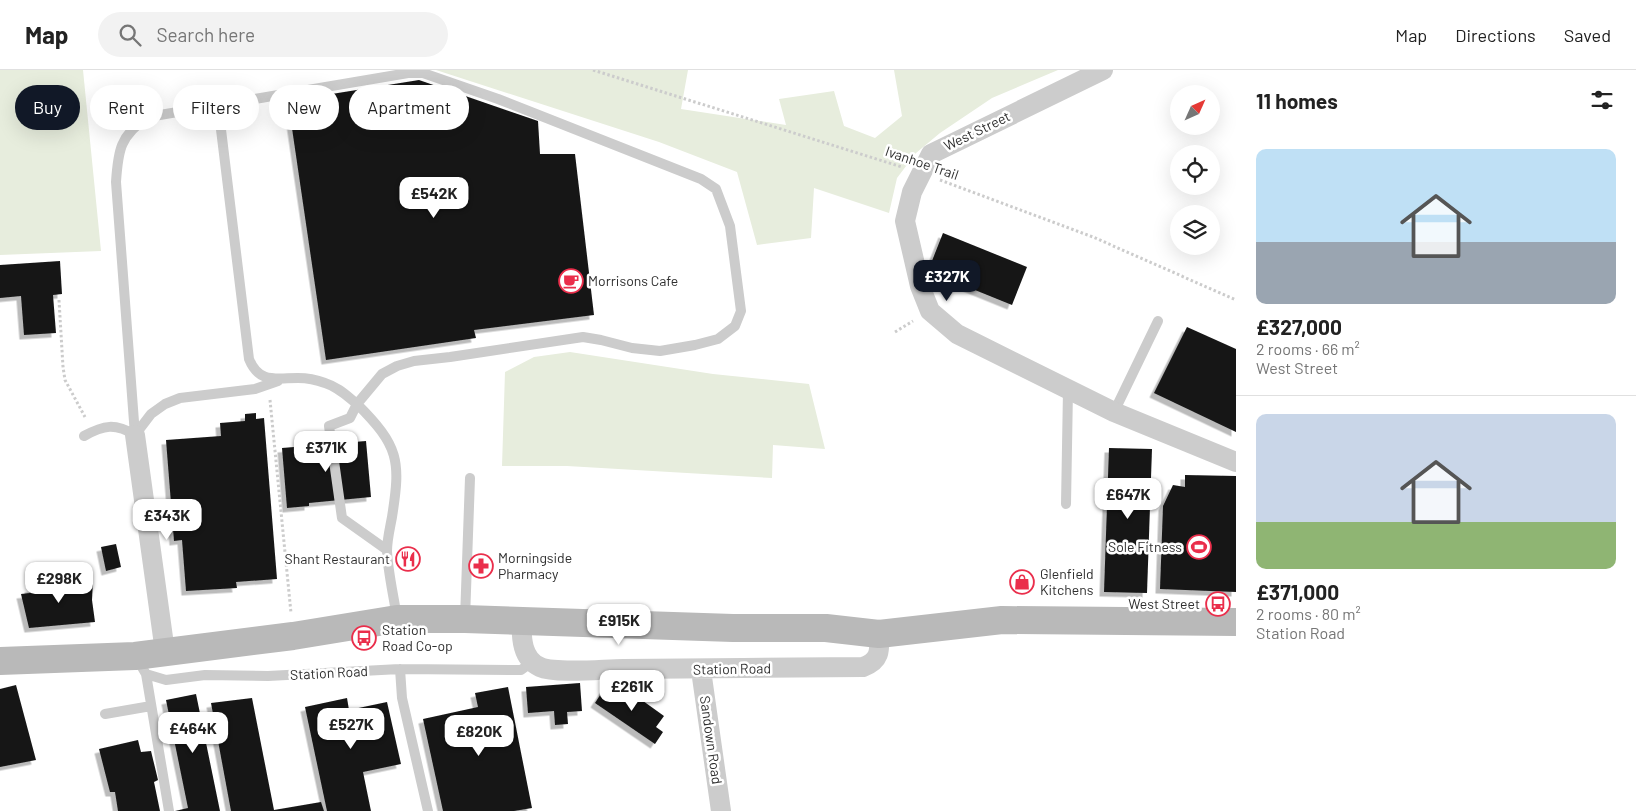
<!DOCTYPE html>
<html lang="en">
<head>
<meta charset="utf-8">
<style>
	:root { --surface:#fff; --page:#f2f2f2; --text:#222; --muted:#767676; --line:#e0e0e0; --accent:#111827 }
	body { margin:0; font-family:Barlow,sans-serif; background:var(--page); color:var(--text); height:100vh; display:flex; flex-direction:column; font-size:19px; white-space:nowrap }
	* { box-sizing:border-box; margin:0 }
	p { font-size:16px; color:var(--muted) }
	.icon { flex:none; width:28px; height:28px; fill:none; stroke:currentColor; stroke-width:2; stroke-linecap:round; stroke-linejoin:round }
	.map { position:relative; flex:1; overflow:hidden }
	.details { display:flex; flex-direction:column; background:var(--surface); width:400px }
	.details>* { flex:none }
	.hud { position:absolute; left:15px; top:15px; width:475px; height:45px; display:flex; gap:10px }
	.needle { width:32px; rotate:45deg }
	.tools { position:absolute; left:1170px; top:15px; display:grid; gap:10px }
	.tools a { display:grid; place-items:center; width:50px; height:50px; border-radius:50%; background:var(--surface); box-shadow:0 5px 20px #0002; font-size:25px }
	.price { position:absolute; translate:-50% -42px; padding:0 11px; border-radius:10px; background:#fff; color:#222; font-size:16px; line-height:32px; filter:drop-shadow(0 1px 2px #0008) }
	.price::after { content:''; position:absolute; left:50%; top:30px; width:15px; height:11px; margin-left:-8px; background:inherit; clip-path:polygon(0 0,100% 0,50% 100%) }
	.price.active { background:var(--accent); color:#fff }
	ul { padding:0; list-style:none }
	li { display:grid; align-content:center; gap:10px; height:265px; padding:0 20px }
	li+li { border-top:1px solid var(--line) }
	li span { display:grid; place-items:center; height:155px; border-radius:10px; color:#555 }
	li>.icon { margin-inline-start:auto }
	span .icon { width:90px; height:90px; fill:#fffc; stroke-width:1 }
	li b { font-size:21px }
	h2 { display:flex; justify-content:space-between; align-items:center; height:60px; padding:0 20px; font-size:21px }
	.tag { padding:0 18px; border-radius:22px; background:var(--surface); box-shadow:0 5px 20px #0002; font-size:18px; line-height:45px }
	.tag.active { background:var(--accent); color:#fff }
	header { display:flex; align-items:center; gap:30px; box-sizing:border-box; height:70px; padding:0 25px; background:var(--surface); border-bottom:1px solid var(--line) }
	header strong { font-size:24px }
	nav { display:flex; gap:28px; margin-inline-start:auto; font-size:18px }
	.search { width:350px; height:45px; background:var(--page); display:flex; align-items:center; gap:12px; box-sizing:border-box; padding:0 18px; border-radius:28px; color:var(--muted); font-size:19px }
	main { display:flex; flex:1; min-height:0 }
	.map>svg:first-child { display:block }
	.green { fill:#e7eddd }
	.building { fill:#161616; filter:url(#shadow) }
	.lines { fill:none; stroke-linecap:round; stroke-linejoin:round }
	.path { stroke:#ccc; stroke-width:3; stroke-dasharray:2.5 2.5; stroke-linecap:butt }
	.lane { stroke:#ccc; stroke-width:10 }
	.street { stroke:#ccc; stroke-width:20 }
	.secondary { stroke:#b9b9b9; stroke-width:28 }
	.path-bridge { stroke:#ccc; stroke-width:3; stroke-dasharray:2.5 2.5; stroke-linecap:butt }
	.labels { text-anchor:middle; stroke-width:5; stroke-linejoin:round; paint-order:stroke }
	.street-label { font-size:14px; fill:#2f2f2f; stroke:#fff }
	.poi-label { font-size:14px; fill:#2f2f2f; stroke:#fff; text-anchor:start }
</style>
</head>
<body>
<header>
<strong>Map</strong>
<div class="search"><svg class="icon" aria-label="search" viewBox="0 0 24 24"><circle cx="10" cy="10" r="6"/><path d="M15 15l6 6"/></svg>Search here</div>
<nav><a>Map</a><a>Directions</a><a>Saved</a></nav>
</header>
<main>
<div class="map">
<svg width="1236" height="741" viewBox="0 0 1236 741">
	<defs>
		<filter id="shadow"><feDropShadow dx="-4.5" dy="4.5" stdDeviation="0" flood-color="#0004"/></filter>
	</defs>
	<rect width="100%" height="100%" fill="#fff"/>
	<path class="green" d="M0 0H83L101 181 0 185Z
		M436 0H688L681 39 786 55 779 29 834 21 844 56 875 68 902 46 894 0H1058L992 28 940 63 916 83 897 108 889 143 814 118 811 168 757 175 737 102 659 72Z
		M570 282 713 304 809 314 825 379 773 375 772 408 567 396H502L505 302 534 287Z"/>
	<path class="building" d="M419 10 538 51 540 84H575L594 245 474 260 476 268 326 290 288 31Z
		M943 163 1027 197 1012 235 928 201Z
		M60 191 62 224 53 225 56 263 24 265 21 226 0 228V195Z
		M1187 257 1236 279V362L1154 323Z
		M256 343V349L264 348 277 509 236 512 237 518 186 521 182 470 174 471 166 370 221 366 220 353 245 351V344Z
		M366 371 371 427 309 433V436L287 438 282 378Z
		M1109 378 1152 379 1147 523 1104 522Z
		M1185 405 1236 406V522L1160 519 1163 436 1173 415 1185 417Z
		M116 474 121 497 106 501 101 477Z
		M42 511H93L92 530 95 552 29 558 21 524 30 523 29 518 43 517Z
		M580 613 582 641 567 642 568 654 555 655 554 641 528 643 526 617Z
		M618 613 664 646 656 657 663 662 655 674 595 633 604 619 611 623Z
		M16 615 36 690 0 697V619Z
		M508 617 532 738 514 741H443L423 649 478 637 475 623Z
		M196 624 220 741H175L188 738 166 630Z
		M252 628 274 740 321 732 324 741H231L211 633Z
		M347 628 349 640 387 632 401 694 363 702 371 741H327L305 637Z
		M138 670 141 682 151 681 158 710 154 712 160 741H118L115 722H110L99 679Z"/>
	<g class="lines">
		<path class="path" d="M593 0 902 97
			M940 110 1093 167 1236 230
			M59 230 63 297 65 310 85 347
			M895 262 913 251
			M270 330 291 543"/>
		<path class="lane" d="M218 35 249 289C259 314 276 308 298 308 307 308 317 310 325 313 338 317 347 326 357 334L350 348 329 356 342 448 387 480
			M1114 342 1158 251
			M135 365 116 112C118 81 120 65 148 47L408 3H423L498 29 701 109 716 119 730 156 741 241 735 256 718 269 695 275 660 281 632 278 601 270 583 267 450 287 414 291 397 296 382 304 357 334C399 376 401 390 392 447 390 458 387 470 387 481 388 503 394 527 397 549
			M135 365 151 344 165 334 180 328 255 319 278 311
			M84 366C104 355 115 353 135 365
			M1066 434 1068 320
			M465 549 470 408
			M136 587 146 604 166 610 205 605 268 606 400 599 521 600 532 592
			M400 599 402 628 428 741
			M146 604 169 741
			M105 644 151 636"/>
		<path class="street" d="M1103 0 931 84 912 122 905 151 920 216 930 241 957 264 1114 342 1236 392
			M135 365 165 582
			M522 551C521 568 522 589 540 597 556 604 604 599 623 599 703 598 783 598 863 597 880 591 880 581 879 564
			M701 600 721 741"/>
		<path class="secondary" d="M0 591 135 586 293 566 397 549H465L733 558H826L879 564 1002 550 1236 552"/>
		<path class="path-bridge" d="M915 101 925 104"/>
	</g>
	<defs>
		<g id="cafe-ring" transform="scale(1.25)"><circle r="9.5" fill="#fff" stroke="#ea2e4b" stroke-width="1.5"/><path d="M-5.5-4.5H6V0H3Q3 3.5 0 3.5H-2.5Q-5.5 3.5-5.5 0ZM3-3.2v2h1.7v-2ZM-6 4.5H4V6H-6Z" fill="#ea2e4b"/></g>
		<g id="stadium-ring" transform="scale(1.25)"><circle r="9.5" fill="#fff" stroke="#ea2e4b" stroke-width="1.5"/><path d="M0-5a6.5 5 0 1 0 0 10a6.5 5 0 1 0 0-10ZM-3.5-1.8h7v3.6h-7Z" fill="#ea2e4b"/></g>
		<g id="restaurant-ring" transform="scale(1.25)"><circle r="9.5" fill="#fff" stroke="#ea2e4b" stroke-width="1.5"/><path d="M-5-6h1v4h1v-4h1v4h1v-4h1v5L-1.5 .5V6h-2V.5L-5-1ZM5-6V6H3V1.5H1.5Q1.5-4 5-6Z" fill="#ea2e4b"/></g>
		<g id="pharmacy-ring" transform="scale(1.25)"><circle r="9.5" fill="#fff" stroke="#ea2e4b" stroke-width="1.5"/><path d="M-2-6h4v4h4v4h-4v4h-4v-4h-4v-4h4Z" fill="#ea2e4b"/></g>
		<g id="shop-ring" transform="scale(1.25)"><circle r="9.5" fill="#fff" stroke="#ea2e4b" stroke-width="1.5"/><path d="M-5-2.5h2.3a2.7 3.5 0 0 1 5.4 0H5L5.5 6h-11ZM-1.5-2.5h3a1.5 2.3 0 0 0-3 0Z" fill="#ea2e4b"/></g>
		<g id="bus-ring" transform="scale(1.25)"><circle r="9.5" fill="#fff" stroke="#ea2e4b" stroke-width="1.5"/><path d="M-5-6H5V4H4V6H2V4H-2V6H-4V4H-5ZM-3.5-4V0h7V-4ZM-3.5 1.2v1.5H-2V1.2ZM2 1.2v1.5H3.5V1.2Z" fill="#ea2e4b"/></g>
	</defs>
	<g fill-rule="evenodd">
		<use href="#cafe-ring" x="571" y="211"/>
		<use href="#stadium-ring" x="1199" y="477"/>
		<use href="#restaurant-ring" x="408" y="489"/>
		<use href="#pharmacy-ring" x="481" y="496"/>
		<use href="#shop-ring" x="1022" y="512"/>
		<use href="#bus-ring" x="1218" y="534"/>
		<use href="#bus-ring" x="364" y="568"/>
	</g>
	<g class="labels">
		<g class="street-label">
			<text transform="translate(977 61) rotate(-26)" y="5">West Street</text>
			<text transform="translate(922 93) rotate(19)" y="5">Ivanhoe Trail</text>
			<text transform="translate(732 599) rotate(-1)" y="5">Station Road</text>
			<text transform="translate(329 603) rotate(-3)" y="5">Station Road</text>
			<text transform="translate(711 670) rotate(82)" y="5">Sandown Road</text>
		</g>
		<g class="poi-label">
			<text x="588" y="216">Morrisons Cafe</text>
			<text x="1182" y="482" text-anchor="end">Sole Fitness</text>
			<text x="498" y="493">Morningside<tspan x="498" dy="16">Pharmacy</tspan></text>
			<text x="390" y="494" text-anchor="end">Shant Restaurant</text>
			<text x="1040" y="509">Glenfield<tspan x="1040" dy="16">Kitchens</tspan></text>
			<text x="1200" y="539" text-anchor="end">West Street</text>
			<text x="382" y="565">Station<tspan x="382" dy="16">Road Co-op</tspan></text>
		</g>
	</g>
</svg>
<div class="tools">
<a><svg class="needle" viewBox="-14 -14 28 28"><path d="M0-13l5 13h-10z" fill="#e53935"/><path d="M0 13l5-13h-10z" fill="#767676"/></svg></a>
<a><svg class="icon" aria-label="locate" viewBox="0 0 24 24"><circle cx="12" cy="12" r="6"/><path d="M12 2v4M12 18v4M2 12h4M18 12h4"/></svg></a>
<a><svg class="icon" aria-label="layers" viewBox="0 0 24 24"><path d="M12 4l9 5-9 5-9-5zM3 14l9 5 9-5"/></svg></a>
</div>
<b class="price" style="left:434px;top:149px">£542K</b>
<b class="price active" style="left:947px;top:232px">£327K</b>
<b class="price" style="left:326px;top:403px">£371K</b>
<b class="price" style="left:1128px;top:450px">£647K</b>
<b class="price" style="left:167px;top:471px">£343K</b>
<b class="price" style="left:59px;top:534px">£298K</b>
<b class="price" style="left:619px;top:576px">£915K</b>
<b class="price" style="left:632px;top:642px">£261K</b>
<b class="price" style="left:351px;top:680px">£527K</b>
<b class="price" style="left:193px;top:684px">£464K</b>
<b class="price" style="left:479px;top:687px">£820K</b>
<div class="hud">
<a class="tag active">Buy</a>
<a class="tag">Rent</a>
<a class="tag">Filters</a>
<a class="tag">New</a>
<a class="tag">Apartment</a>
</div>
</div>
<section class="details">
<h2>11 homes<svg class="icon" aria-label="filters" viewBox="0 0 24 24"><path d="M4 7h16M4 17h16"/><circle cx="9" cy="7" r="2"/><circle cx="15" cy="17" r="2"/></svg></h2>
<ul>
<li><span style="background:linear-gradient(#bfe0f5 60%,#9aa5b1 0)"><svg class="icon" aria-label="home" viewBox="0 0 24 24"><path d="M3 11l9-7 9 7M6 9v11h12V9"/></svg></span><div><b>£327,000</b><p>2 rooms · 66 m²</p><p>West Street</p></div></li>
<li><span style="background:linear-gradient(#c9d6e8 70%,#8fb573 0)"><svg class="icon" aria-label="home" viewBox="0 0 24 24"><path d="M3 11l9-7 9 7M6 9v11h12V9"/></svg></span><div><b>£371,000</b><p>2 rooms · 80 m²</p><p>Station Road</p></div></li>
</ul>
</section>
</main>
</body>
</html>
